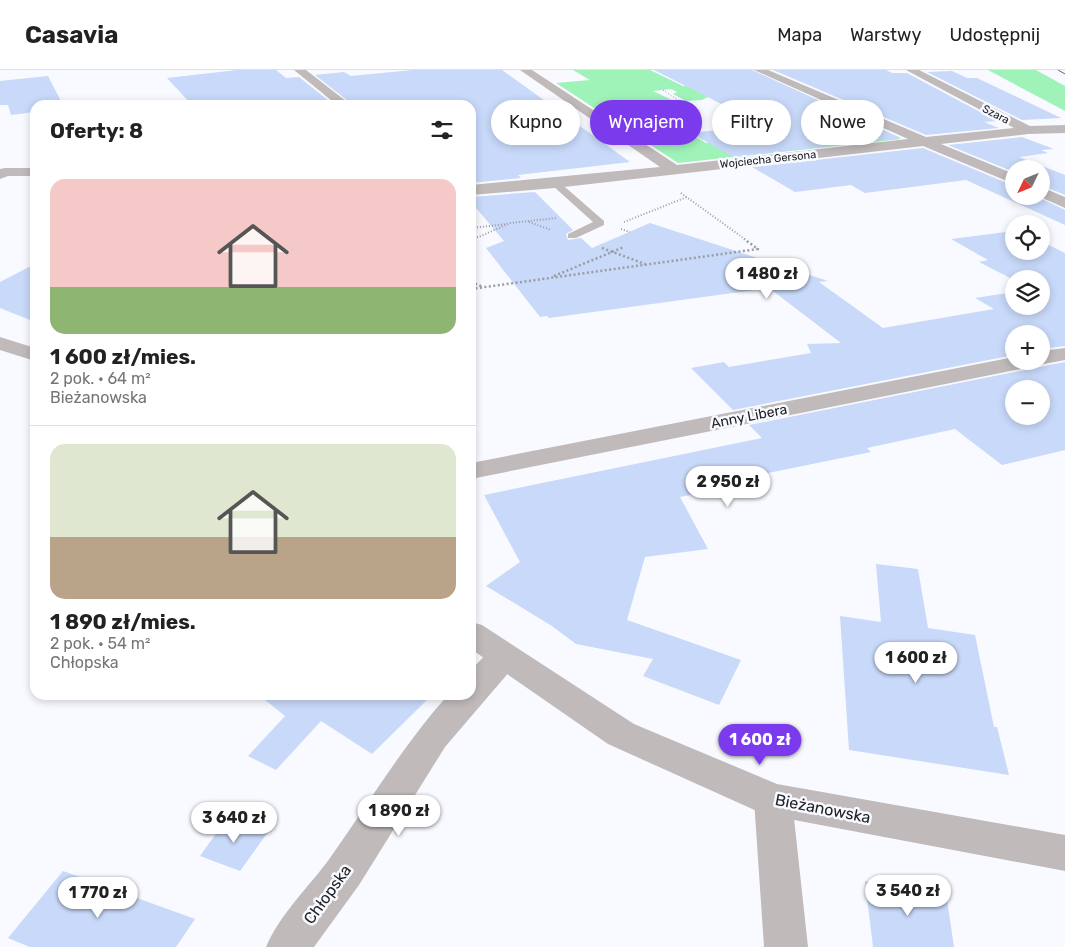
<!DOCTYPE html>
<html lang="pl">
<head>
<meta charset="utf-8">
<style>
	:root { --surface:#fff; --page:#f2f2f2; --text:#222; --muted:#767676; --line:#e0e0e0; --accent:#7c3aed }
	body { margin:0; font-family:Rubik,sans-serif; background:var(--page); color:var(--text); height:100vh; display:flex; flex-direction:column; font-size:19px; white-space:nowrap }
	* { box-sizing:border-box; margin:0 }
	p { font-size:16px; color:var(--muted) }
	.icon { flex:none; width:28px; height:28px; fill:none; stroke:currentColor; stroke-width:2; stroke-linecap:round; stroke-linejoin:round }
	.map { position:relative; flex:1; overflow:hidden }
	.side { position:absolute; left:30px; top:30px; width:446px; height:600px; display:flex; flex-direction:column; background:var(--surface); border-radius:15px; box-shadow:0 2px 8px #0003 }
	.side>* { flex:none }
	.banner { position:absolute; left:491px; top:30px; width:475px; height:45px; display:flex; gap:10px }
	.needle { width:32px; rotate:227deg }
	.fabs { position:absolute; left:1005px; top:90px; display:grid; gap:10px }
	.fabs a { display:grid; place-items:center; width:45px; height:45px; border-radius:50%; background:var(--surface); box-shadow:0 2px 8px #0003; font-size:25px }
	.price { position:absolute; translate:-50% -42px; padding:0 11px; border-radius:18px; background:#fff; color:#222; font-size:16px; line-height:32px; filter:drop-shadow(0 1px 2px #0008) }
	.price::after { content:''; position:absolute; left:50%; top:30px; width:15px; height:11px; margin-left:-8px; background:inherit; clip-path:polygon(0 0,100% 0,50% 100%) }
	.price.on { background:var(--accent); color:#fff }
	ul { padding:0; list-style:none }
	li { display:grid; align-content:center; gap:10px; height:265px; padding:0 20px }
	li+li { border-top:1px solid var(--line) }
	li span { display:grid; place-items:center; height:155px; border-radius:15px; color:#555 }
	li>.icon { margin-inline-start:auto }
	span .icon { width:90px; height:90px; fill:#fffc; stroke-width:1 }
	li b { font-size:21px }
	h2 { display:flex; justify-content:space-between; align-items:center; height:60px; padding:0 20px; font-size:21px }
	.tag { padding:0 18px; border-radius:22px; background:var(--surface); box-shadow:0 2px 8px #0003; font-size:18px; line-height:45px }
	.tag.on { background:var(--accent); color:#fff }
	header { display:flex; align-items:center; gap:30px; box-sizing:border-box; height:70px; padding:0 25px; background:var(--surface); border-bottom:1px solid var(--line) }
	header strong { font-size:24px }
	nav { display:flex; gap:28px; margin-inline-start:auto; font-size:18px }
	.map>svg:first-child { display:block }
	.green { fill:#9ff3b9 }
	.building { fill:#c8d9f9; fill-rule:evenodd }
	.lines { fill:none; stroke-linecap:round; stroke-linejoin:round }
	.path-far2 { stroke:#9b9da2; stroke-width:1; stroke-dasharray:1 2; stroke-linecap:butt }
	.path-far1 { stroke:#9b9da2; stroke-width:2; stroke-dasharray:1 2; stroke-linecap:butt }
	.path { stroke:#9b9da2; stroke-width:2.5; stroke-dasharray:2 2.5; stroke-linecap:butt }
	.service { fill:#c0baba; fill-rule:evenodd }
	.minor { fill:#c0baba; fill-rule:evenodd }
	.tertiary { fill:#c0baba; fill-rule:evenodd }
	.tram { stroke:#67696d; stroke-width:1 }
	.labels { text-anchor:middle; stroke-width:5; stroke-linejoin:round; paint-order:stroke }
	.far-street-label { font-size:11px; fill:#202226; stroke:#f8faff }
	.street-label { font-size:14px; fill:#202226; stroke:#f8faff }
	.near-street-label { font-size:16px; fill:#202226; stroke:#f8faff }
</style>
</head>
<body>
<header>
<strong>Casavia</strong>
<nav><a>Mapa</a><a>Warstwy</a><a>Udostępnij</a></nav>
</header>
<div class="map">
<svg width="1065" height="877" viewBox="0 0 1065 877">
	<rect width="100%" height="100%" fill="#f8faff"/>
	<path class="green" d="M573 0H650L683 16 740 11 702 30 686 31 673 24 677 22 671 19 653 21 676 32 651 35 699 62 690 63 706 73 834 58 836 41 901 69 678 93 556 13 590 10Z
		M988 0H1036L1065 16V41Z"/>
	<path class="building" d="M237 0H276L286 8 299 7 334 35H192L167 8Z
		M412 0H502L630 92 518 105 521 108 471 113V35H353L315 5 344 2 351 6Z
		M654 0H752L901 68 733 87 691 63 763 55Z
		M773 0H886L892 3H907L997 51 984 52 999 58 926 65Z
		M952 1 967 8H977L1061 48 1022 50 927 2Z
		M48 6 63 35H35V42L11 45 8 35H0V11Z
		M1022 67 1054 79 1041 80 1048 83 1019 87 1065 105V125L1041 115V99H1014V102L948 75Z
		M923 78 1014 116V126H1036L1065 140V155L966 110 865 123 851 115 795 122 752 97Z
		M535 122 573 160 566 164 568 170 581 168 592 178 650 153 828 211 819 212 883 258 994 239 975 228 1014 222V236H1041V209L1014 210 979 192 988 190 951 169 1014 161V181H1041V171L1065 183V276L1041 279V264H1014V285L733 340 691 298 724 292 729 297 811 283 807 274 841 273 769 218 549 248 547 246 540 247 486 178 504 171 471 132V127Z
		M35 194V252L0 238V212Z
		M1065 292V380L1002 395 955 359 867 378 871 382 738 409 743 415 680 427 708 479 645 487 627 550 741 590 719 635 643 606 653 589 576 574 552 556 486 516 520 492 484 425 762 368 749 355ZM1014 319H1041V346H1014Z
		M876 494 918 499 928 558 975 565 994 657H997L1009 705 849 680 840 546 881 552Z
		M259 625H432L372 684 321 651 276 700 248 686 285 646Z
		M228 747 268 762 240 801 200 786Z
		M63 801 195 849 176 877H30L8 868Z
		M865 811 946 823 954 877H873Z"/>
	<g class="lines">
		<path class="path-far2" d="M663 20 681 32"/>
		<path class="path-far1" d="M681 123 746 170
			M529 152 551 160
			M624 152 687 127
			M471 158 507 154
			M621 159 630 162
			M471 168 479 167 510 153 557 148"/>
		<path class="path" d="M602 178 645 194
			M554 206 624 177
			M471 212 483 217
			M471 219 758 179 744 169"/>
		<path class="service" d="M552 111H558L604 151V155L576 168H568V164L593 152 552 115Z"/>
		<path class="minor" d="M294 0H306L351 35H337Z
			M520 0H532L677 95 908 69 754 0H768L926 67 1014 58 906 0H919L1030 56 1065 55V63L1028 64 941 74 1014 104V114L923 76 555 118 471 125V115L660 97Z
			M5 98H35V106H8L0 109V99Z
			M1041 117 1065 127V138L1038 126H1041Z
			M1065 278V290C1051 293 1039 294 1026 298L471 409V393L1014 287V291H1041V281Z
			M504 574 516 578 521 586 516 594 445 677 359 815 314 877H266C280 844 309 817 330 788 369 733 403 675 448 625H471V600L492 578Z
			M773 714 787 718 792 730 808 877H764L754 730 759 718Z"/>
		<path class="tertiary" d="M0 267 35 278V291L0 280Z
			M471 552 482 555 634 654 777 714 1065 765V801L773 746 759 742 608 674 471 579Z"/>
		<path class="tram" d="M1058 0 1065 4"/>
	</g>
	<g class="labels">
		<g class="far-street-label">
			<text transform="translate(996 44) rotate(27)" y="4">Szara</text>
			<text transform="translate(768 89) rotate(-6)" y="4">Wojciecha Gersona</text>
		</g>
		<g class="street-label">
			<text transform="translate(749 346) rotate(-11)" y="5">Anny Libera</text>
		</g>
		<g class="near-street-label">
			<text transform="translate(823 738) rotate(11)" y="6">Bieżanowska</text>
			<text transform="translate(327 824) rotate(-54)" y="6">Chłopska</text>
		</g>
	</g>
</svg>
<div class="fabs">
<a><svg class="needle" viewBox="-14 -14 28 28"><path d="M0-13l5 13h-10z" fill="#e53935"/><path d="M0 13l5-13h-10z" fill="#767676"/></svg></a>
<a><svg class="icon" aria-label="locate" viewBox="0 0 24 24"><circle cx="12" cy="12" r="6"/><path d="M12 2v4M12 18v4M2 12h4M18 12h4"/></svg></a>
<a><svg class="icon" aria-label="layers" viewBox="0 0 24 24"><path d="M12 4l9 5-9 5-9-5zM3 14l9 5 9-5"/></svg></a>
<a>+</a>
<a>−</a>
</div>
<b class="price" style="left:767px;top:230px">1 480 zł</b>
<b class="price" style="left:728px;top:438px">2 950 zł</b>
<b class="price" style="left:916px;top:614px">1 600 zł</b>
<b class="price on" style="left:760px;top:696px">1 600 zł</b>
<b class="price" style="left:399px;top:767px">1 890 zł</b>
<b class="price" style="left:234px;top:774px">3 640 zł</b>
<b class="price" style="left:908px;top:847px">3 540 zł</b>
<b class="price" style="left:98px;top:849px">1 770 zł</b>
<div class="banner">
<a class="tag">Kupno</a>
<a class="tag on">Wynajem</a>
<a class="tag">Filtry</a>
<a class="tag">Nowe</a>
</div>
<section class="side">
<h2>Oferty: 8<svg class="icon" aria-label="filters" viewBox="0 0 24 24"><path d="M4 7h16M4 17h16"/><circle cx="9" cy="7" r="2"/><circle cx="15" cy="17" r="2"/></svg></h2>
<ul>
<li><span style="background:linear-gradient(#f6c9c9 70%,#8fb573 0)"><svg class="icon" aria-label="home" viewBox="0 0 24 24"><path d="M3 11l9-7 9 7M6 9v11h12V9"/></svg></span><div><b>1 600 zł/mies.</b><p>2 pok. · 64 m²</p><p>Bieżanowska</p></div></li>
<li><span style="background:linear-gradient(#dfe7d0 60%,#b9a48a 0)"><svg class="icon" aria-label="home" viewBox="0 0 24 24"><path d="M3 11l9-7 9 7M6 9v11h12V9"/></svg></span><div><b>1 890 zł/mies.</b><p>2 pok. · 54 m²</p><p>Chłopska</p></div></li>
</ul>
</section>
</div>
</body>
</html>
